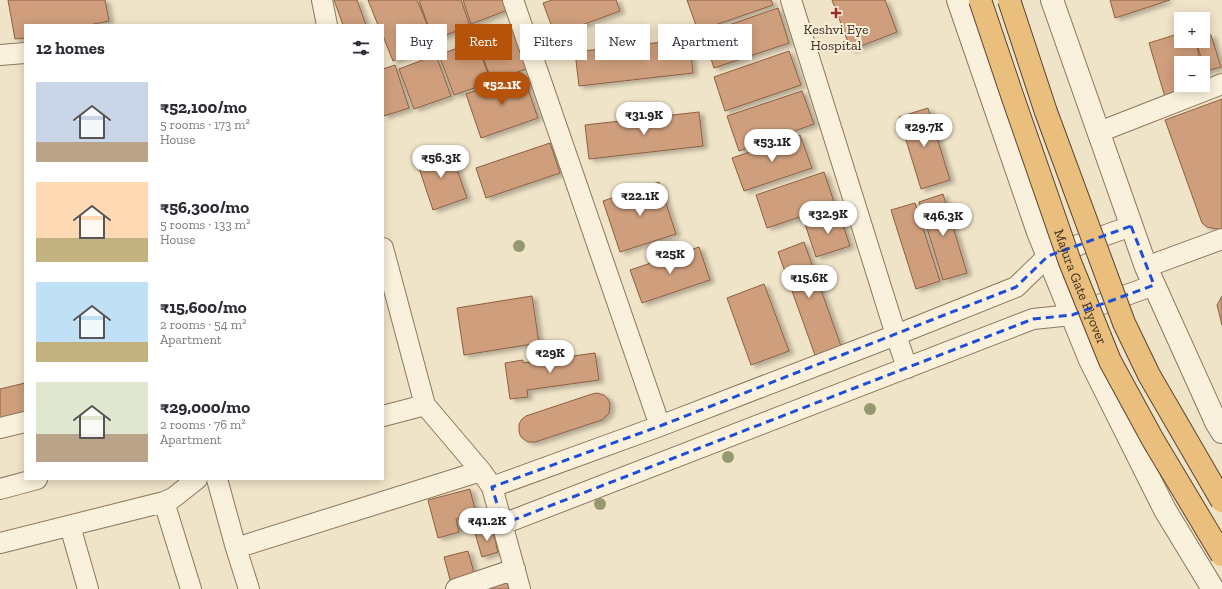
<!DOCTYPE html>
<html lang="en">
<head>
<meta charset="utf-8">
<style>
	:root { --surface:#fff; --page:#f2f2f3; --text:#2b2b33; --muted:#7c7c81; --accent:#b45309 }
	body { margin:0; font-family:"Zilla Slab",serif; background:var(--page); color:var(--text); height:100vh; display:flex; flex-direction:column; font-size:15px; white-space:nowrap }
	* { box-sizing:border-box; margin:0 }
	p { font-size:13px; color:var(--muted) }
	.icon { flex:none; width:22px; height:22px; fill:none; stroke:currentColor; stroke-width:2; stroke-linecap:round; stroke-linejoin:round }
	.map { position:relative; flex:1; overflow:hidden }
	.details { position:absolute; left:24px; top:24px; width:360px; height:456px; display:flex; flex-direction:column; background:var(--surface); border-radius:0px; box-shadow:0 2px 10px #0003 }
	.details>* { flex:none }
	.hud { position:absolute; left:396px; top:24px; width:380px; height:36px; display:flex; gap:8px }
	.controls { position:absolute; left:1174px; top:12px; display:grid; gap:8px }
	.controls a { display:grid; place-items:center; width:36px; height:36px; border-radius:0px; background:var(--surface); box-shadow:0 2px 10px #0003; font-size:20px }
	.price { position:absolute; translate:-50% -34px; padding:0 9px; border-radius:14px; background:#fff; color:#222; font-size:13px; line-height:26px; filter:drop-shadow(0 1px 2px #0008) }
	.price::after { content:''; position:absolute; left:50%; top:24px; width:12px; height:9px; margin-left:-6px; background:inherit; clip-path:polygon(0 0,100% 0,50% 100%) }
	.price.on { background:var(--accent); color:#fff }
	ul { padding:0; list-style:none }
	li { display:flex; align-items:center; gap:12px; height:100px; padding:0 12px }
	li span { display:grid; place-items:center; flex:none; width:112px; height:80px; border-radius:0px; color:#555 }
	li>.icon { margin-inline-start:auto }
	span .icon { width:48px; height:48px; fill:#fffc; stroke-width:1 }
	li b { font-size:17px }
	h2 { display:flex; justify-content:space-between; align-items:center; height:48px; padding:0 12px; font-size:17px }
	.tag { padding:0 14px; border-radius:0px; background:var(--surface); box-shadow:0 2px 10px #0003; font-size:14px; line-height:36px }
	.tag.on { background:var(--accent); color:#fff }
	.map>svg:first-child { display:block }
	.building { fill:#cf9f7d; stroke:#8d5f41; filter:url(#shadow) }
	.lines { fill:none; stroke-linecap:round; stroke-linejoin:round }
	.minor-casing { stroke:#8d765c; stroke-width:22 }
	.tertiary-casing { stroke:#8d765c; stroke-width:24 }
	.minor { stroke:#faf1dc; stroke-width:20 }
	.tertiary { stroke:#faf1dc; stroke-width:22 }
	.trunk-bridge-casing { stroke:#5b4430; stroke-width:24; stroke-linecap:butt }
	.trunk-bridge { stroke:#eabe7c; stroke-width:22 }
	.tree { fill:#96986f }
	.marked { fill:none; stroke:#1d4ed8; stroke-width:3; stroke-dasharray:8 5; stroke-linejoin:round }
	.poi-dot { fill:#9e2a2b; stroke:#f7eed8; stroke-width:1.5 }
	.labels { text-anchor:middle; stroke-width:4; stroke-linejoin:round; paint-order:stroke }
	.poi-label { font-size:14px; fill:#3d2e20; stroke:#f7eed8 }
	.street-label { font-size:14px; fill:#3d2e20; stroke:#f7eed8 }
</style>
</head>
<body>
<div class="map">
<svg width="1222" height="589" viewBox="0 0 1222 589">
	<defs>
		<filter id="shadow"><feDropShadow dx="4.5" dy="2.5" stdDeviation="2" flood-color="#0004"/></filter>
	</defs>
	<rect width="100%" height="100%" fill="#f0e4c8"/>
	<path class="building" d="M8 0H105L109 21 89 25H25V38L15 39Z
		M334 0H357L366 25H343Z
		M368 0H417L435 43 393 61 383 36V25H378Z
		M419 0H461L470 26 433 40Z
		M463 0H505L508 10 471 24Z
		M552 0H616L620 11 555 35 543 3Z
		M687 0H771L773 5 698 31Z
		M832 0H885L897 32 851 50Z
		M1110 0H1170L1115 18Z
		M778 8 789 43 714 68 703 34Z
		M513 27 528 68 492 82 477 41Z
		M1181 33V41H1195L1201 63H1181V85H1203V69L1208 84 1165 97 1149 43Z
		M1211 35 1221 67 1205 71 1196 41H1203V38Z
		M689 39 693 73 579 86 575 52Z
		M476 41 491 82 454 95 439 55Z
		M789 51 801 85 725 111 714 77Z
		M436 55 451 96 414 109 399 69Z
		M395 65 409 108 384 116 383 112V69Z
		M523 75 538 118 481 138 466 94Z
		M802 91 814 124 739 151 727 116Z
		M1222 99V229H1217L1207 227 1202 223 1165 120Z
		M928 108 950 180 921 189 899 117Z
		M699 112 703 146 589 159 585 125Z
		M800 135 812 168 744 191 732 158Z
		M550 143 560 173 486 198 476 168Z
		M449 147 467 198 433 210 416 159Z
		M824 172 835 205 767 228 756 195Z
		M659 182 676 234 620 252 603 201Z
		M943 194 967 273 943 280 919 202Z
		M915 203 940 281 916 289 891 210Z
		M839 213 850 246 816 257 805 224Z
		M804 242 841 346 815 355 778 252Z
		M699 247 710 280 642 303 630 270Z
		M764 284 789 351 751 365 727 298Z
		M532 296 539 343 464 355 457 308Z
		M1222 296V325L1217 305Z
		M595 353 599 380 527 390 528 397 510 399 505 363 523 360V363Z
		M25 383V416L0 423V389Z
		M597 393 604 395 608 399 610 404 609 413 602 420 535 442H528L522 438 520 435 519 430V424L522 419 526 416 592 394Z
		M470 489 476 514 456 519 459 532 438 538 428 500Z
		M492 528 498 552 482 557 475 533Z
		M468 551 476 580 452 587 444 557Z
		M505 576 509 589H483Z"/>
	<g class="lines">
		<g class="minor-casing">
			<path id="minor" d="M322 0 327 25
				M513 0 660 426
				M791 0 896 335 907 368
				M0 55 25 53
				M1099 132 1222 84
				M383 248 425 405 481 471 492 487 520 589
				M1146 267 1222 239
				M383 416 425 405
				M0 428 25 422
				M217 479 236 548 249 589
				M492 487 660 426 896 335 1016 287 1048 256 1131 226
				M0 489 37 479
				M164 502 191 589
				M503 524 1033 319 1072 315 1154 285
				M70 526 88 589
				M0 543 164 502 173 498 197 479
				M236 548 481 471
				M456 589 515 569"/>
		</g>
		<g class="tertiary-casing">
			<path id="tertiary" d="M958 0 1038 232 1090 360 1165 510 1213 589
				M1052 0 1146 267 1216 422 1222 432"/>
		</g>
		<use href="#minor" class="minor"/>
		<use href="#tertiary" class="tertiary"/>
		<g class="trunk-bridge-casing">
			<g id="trunk-bridge">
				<path id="s1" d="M980 0 1012 95 1070 262 1110 361 1153 440 1222 555"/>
				<path d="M1009 0 1046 112 1124 323 1149 375 1222 501"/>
			</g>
		</g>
		<use href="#trunk-bridge" class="trunk-bridge"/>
	</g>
	<g class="tree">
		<circle cx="519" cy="246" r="6"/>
		<circle cx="870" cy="409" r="6"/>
		<circle cx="728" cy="457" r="6"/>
		<circle cx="600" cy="504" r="6"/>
	</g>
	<path class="marked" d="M1131 226 1154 285 1072 315 1033 319 503 524 492 487 660 426 1016 287 1048 256Z"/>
	<path class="poi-dot" d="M834 7h4v4h4v4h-4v4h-4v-4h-4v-4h4z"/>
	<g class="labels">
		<g class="poi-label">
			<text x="836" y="34">Keshvi Eye<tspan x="836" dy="16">Hospital</tspan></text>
		</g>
		<g class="street-label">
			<text dy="5" stroke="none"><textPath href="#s1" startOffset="304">Majura Gate Flyover</textPath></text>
		</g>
	</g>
</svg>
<div class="controls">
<a>+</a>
<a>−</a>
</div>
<b class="price on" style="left:502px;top:106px">₹52.1K</b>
<b class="price" style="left:644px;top:136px">₹31.9K</b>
<b class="price" style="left:924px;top:148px">₹29.7K</b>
<b class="price" style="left:772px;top:163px">₹53.1K</b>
<b class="price" style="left:441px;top:179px">₹56.3K</b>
<b class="price" style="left:640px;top:217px">₹22.1K</b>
<b class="price" style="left:828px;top:235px">₹32.9K</b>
<b class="price" style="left:943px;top:237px">₹46.3K</b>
<b class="price" style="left:670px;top:275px">₹25K</b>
<b class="price" style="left:809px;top:299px">₹15.6K</b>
<b class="price" style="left:550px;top:374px">₹29K</b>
<b class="price" style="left:487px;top:542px">₹41.2K</b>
<div class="hud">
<a class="tag">Buy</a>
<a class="tag on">Rent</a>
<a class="tag">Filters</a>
<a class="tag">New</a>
<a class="tag">Apartment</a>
</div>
<section class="details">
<h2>12 homes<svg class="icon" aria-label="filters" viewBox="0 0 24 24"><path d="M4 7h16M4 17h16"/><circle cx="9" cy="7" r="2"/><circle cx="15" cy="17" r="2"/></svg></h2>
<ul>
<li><span style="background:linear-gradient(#c9d6e8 75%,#b9a48a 0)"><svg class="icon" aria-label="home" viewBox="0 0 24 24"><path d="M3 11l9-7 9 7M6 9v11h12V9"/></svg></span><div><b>₹52,100/mo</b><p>5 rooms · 173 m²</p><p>House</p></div></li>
<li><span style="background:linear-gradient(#ffd9b3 70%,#c2b280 0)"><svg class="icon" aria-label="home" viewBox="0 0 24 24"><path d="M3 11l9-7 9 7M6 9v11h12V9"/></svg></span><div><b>₹56,300/mo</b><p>5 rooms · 133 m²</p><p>House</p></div></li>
<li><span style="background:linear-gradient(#bfe0f5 75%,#c2b280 0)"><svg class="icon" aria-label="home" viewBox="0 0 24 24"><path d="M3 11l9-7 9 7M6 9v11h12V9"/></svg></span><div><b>₹15,600/mo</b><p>2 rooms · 54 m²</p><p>Apartment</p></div></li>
<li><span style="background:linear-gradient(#dfe7d0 65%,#b9a48a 0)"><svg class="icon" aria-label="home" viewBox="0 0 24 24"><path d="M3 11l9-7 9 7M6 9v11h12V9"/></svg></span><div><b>₹29,000/mo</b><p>2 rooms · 76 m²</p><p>Apartment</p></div></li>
</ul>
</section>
</div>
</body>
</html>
